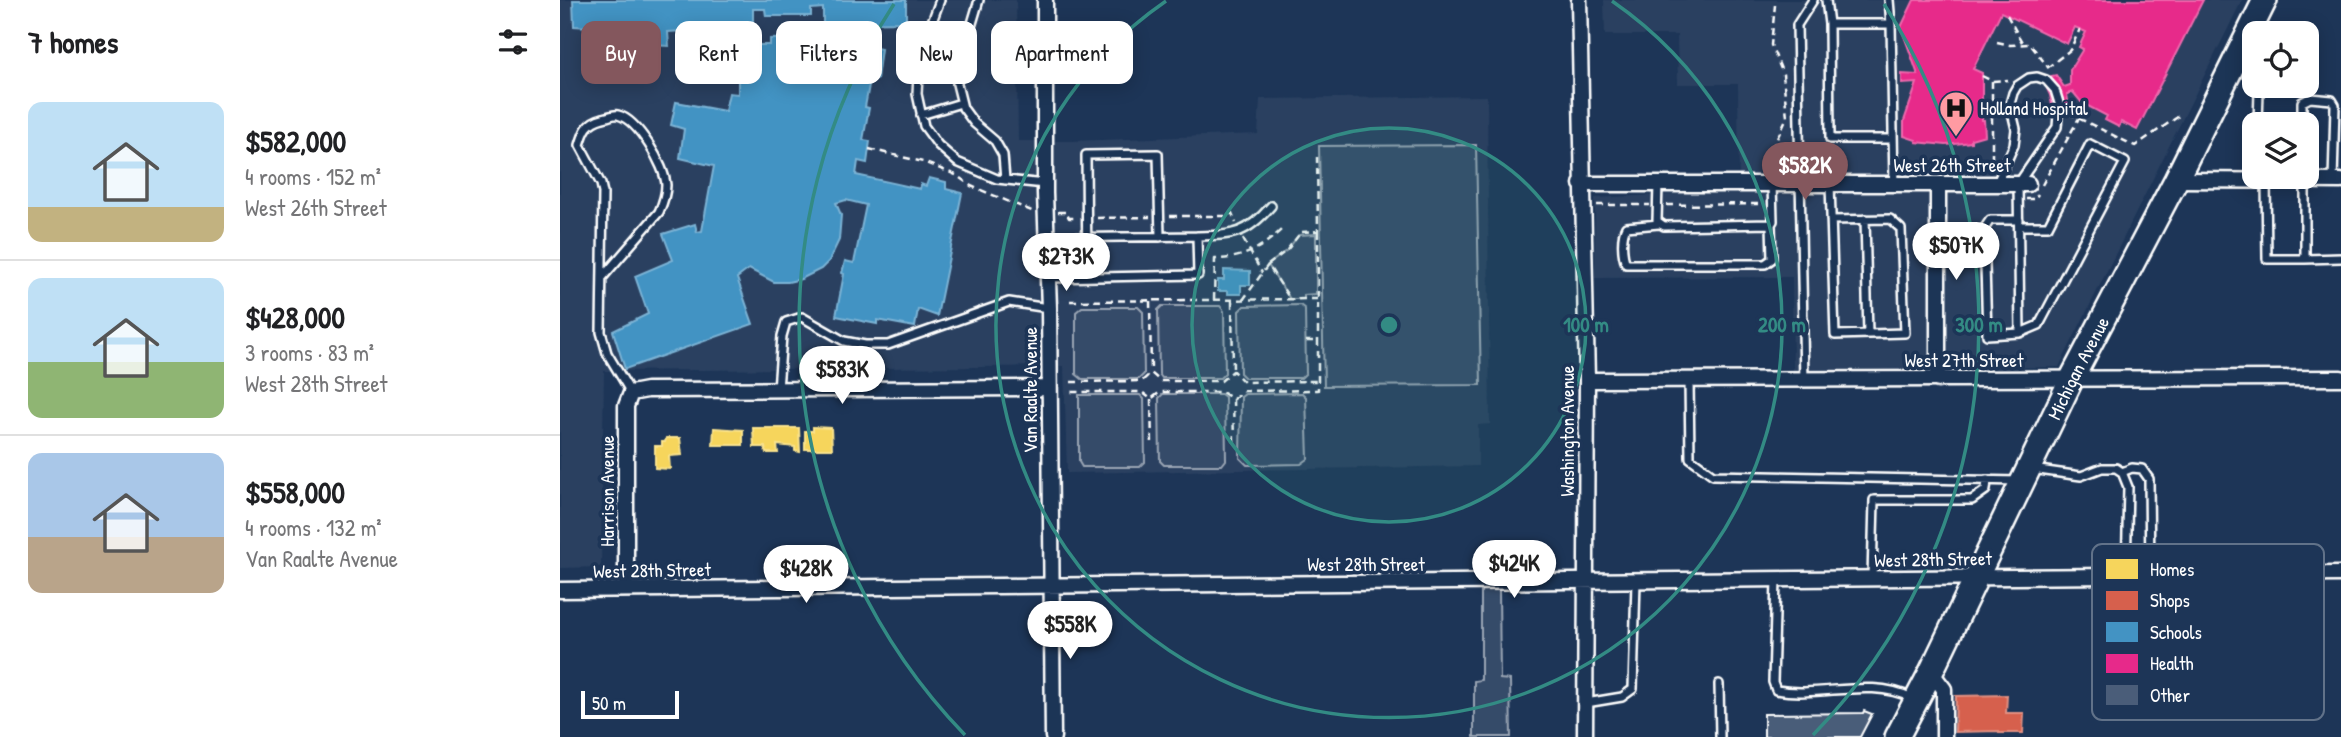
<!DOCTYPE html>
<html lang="en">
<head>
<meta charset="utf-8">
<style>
	:root { --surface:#fff; --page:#f6f6f6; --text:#202124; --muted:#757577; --line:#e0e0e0; --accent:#84575d }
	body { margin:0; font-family:"Patrick Hand",sans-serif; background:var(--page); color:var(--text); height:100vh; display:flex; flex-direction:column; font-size:26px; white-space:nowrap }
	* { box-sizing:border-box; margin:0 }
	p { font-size:23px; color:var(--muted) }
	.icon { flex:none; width:38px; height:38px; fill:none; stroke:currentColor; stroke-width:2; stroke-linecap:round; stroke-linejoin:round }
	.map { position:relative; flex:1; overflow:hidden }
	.side { display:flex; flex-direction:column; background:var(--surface); width:560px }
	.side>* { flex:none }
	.banner { position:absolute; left:21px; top:21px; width:665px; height:63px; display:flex; gap:14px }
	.buttons { position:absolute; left:1682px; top:21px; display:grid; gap:14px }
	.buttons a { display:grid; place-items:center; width:77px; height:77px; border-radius:14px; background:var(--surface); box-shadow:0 4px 18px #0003; font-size:35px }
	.scale { position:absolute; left:21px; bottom:18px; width:98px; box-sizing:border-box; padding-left:7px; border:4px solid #fff; border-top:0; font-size:19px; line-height:24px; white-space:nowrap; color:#fff; -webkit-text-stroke:5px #1d3557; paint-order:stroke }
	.price { position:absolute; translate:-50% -60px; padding:0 16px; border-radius:24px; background:#fff; color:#222; font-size:23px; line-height:46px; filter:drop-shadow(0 2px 4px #0008) }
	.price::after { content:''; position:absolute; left:50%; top:42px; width:21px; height:16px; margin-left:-10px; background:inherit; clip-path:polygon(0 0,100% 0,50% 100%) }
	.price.current { background:var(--accent); color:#fff }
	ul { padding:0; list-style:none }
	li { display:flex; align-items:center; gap:21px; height:175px; padding:0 28px }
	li+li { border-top:2px solid var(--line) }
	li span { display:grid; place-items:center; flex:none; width:196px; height:140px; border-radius:14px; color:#555 }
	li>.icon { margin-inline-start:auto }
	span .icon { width:84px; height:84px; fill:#fffc; stroke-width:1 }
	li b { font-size:30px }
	h2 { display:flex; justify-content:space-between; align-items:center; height:84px; padding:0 28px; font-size:30px }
	.tag { padding:0 24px; border-radius:14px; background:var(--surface); box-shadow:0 4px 18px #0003; font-size:24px; line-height:63px }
	.tag.current { background:var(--accent); color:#fff }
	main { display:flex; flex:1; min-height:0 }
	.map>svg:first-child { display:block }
	.built { fill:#2a4161 }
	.green { fill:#364b69; stroke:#9aa5b4; stroke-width:2 }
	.homes { fill:#f6d55c; stroke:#f9e28d; stroke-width:2 }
	.shops { fill:#d6604d; stroke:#e29082; stroke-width:2 }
	.schools { fill:#4393c3; stroke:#7bb3d5; stroke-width:2; fill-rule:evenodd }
	.health { fill:#e7298a; stroke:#ee69ad; stroke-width:2 }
	.building { fill:#4a5d79; stroke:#fff; stroke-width:2 }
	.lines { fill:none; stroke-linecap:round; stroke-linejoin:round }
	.service-casing { stroke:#fff; stroke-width:12 }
	.minor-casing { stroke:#fff; stroke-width:19 }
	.primary-casing { stroke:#fff; stroke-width:28 }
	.path { stroke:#fff; stroke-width:2.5; stroke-dasharray:7 5; stroke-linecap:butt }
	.service { stroke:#1d3557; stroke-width:7 }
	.minor { stroke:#1d3557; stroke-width:14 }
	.primary { stroke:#1d3557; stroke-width:23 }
	.ring { fill:none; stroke:#338b84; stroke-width:3.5 }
	.labels { text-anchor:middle; stroke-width:7; stroke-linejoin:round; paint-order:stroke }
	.poi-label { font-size:19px; fill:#fff; stroke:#1d3557; text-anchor:start }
	.street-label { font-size:19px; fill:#fff; stroke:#1d3557 }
	.key { fill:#1d3557; stroke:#617289; stroke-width:2 }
	.key-label { font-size:19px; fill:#fff }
	.centre { fill:#338b84; stroke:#1d3557; stroke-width:3.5 }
	.ring-label { font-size:21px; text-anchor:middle; font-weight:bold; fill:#338b84; stroke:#1d3557; stroke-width:7; stroke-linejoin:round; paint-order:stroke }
</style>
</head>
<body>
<main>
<section class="side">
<h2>7 homes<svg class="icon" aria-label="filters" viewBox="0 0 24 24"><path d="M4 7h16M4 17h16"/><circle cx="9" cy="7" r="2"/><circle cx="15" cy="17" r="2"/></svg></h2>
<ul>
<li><span style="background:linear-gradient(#bfe0f5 75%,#c2b280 0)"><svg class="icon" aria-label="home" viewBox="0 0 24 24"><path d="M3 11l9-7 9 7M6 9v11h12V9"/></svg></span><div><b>$582,000</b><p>4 rooms · 152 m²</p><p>West 26th Street</p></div></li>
<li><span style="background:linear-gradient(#bfe0f5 60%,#8fb573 0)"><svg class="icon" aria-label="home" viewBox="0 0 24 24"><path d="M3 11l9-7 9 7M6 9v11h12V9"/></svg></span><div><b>$428,000</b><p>3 rooms · 83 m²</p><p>West 28th Street</p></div></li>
<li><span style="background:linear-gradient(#a9c7e8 60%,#b9a48a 0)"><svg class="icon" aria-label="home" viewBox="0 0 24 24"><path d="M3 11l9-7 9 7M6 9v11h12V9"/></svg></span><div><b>$558,000</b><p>4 rooms · 132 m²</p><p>Van Raalte Avenue</p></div></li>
</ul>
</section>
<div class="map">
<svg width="1781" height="737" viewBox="0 0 1781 737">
	<rect width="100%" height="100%" fill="#1d3557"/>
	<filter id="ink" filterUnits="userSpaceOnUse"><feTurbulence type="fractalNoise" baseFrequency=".0143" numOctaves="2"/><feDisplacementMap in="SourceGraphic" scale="14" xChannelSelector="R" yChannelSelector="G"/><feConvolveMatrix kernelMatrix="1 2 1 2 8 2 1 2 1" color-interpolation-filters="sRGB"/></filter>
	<g filter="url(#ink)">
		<path class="built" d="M0 0H456L458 141H513L698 134 700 99 927 96 930 424 918 425V466L507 473 504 366 44 371 41 567 0 568Z
			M1044 0H1682L1499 367 1233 370 1232 277 1035 278V198L1179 191 1178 84H1118L1117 35H1045Z"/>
		<path class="green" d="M916 145 921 385 764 386 759 146Z
			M756 234V294L744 295V299H730L708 265 727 250 739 235Z
			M740 305 745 309 746 373 741 378H685L680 373 679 311 684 306Z
			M602 306H660L664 311 665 373 660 378H602L599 374 598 310Z
			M522 307H578L583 312 584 374 579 379H522L516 374V312Z
			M742 393 746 397 748 459 741 464 687 465 680 458 681 397 685 394Z
			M603 394H661L665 397 666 460 662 465H604L600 461 599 398Z
			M519 395H580L584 399 585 462 580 467H522L519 462Z
			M921 589H939L940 679 950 680 951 737H914V681L921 680Z"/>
		<path class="homes" d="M253 427 271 428 272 449H245V431H253Z
			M154 428 183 430V445H153Z
			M193 428H239L240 452 235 451V447L217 445 218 453H206L205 447H194Z
			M106 438H120L122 455 109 456 110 469 95 468V446H102V442H105Z"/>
		<path class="shops" d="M1447 695 1446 713H1464L1463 733H1439V731L1395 732 1396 696Z"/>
		<path class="schools" d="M13 0H346V22L282 23 283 41 321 49 317 79 310 80 305 107 309 108 303 140 310 141 307 163 298 161 296 175 360 189 361 184 366 186 369 178 386 182V189L402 193 377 316 358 309 355 327 317 320V324L276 316 284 274 282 273 285 261 294 263 306 205 286 200 276 203 281 215 279 240 269 261 261 269 241 279 228 282H214L189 269 177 278 193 324 65 369 53 331 88 314 75 276 113 260 103 234 135 224 137 232 142 231 154 166 120 158 124 129 111 125 116 102 165 111 169 93 178 94V71L171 70 170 61 150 59 149 47H141L139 30 108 32 109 46 90 45V49L29 51V27L14 26ZM263 8V42H252V38L210 39V45H193V9H205L206 16H251V9Z
			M664 270 690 271V285H681V294H668V291H658V280H664Z"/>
		<path class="health" d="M1354 0H1643L1577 130 1561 122 1559 127 1545 120 1547 116 1522 103 1513 92 1507 94 1509 108 1494 115 1490 95 1482 78 1496 75 1504 87 1510 85V70L1523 49 1519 47 1526 32 1515 27 1507 44 1441 12 1413 69 1422 73V120H1424L1425 135 1411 139V142L1386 145 1356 142V140L1344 136V121L1357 83 1342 84V74L1358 75 1341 27Z"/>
		<path class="building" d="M1304 711 1312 714 1300 737H1204V714L1303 713Z"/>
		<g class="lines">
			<g class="service-casing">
				<path id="service" d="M380 0 359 57 357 94 364 126 378 145 397 162 437 179 485 184
					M419 0 408 37 398 58 397 84 403 108 414 123 435 141 443 155 445 180
					M1266 0 1269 24
					M1329 0 1331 24
					M371 24 398 58
					M361 115 401 103
					M1698 124 1699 92 1702 86
					M1742 124V102L1750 98 1772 100 1775 105 1773 181
					M1333 139H1270L1269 24H1331L1334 184
					M1706 181 1707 259H1745
					M1745 181V259L1781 258
					M1437 183 1454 145 1456 129 1450 104 1453 93 1457 86 1469 78 1477 77 1486 80 1495 90 1499 103 1497 127 1458 184 1460 333
					M1098 184 1097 221 1104 226 1211 224 1213 221 1212 184
					M1270 184 1275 335 1345 333 1341 229 1330 219 1271 220
					M1305 219 1308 334
					M1459 220H1430L1424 229 1427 335 1460 333 1479 325 1565 162 1530 144 1488 226H1459
					M1099 224 1066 227C1061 236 1062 255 1066 264H1205L1212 259 1211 224
					M637 236C674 235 686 235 711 206
					M487 238 637 236 638 275 488 278
					M527 276 526 155 598 154 600 237
					M42 278 99 212C103 203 106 195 106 185 105 166 78 120 58 115 54 114 48 117 43 118 27 122 24 131 20 145L41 184 43 193 41 332 47 353 71 393
					M1244 380 1237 25 1253 0
					M1129 381 1130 458 1153 475 1459 481
					M218 389 222 336 226 322 242 317 284 341 305 345H328L449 302 488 308
					M1472 469 1521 476 1542 468H1556L1562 472 1568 487 1566 575
					M1562 472 1572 468 1582 469 1589 479 1590 576
					M1312 578 1314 500H1412L1426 490 1427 480
					M1216 580 1213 682 1216 690C1262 698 1309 677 1352 698
					M1159 684 1160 737
					M1026 703 1062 697 1073 689 1076 581"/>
			</g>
			<g class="minor-casing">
				<path id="minor" d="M485 0V193L489 308 493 737
					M1019 0 1027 380 1025 737
					M1616 180 1781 181
					M1021 184H1468
					M1378 184V380
					M1027 380 1781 378
					M66 589V406L71 393 87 390 489 388
					M0 590 1781 574
					M1371 672 1384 689V737"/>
			</g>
			<g class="primary-casing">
				<g id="primary">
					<path id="s1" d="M1337 737 1371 672 1512 378 1616 180 1705 0"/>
				</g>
			</g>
			<path class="path" d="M1447 15 1463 44
				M1437 42 1450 45 1470 44 1488 67
				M1487 68 1510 50 1520 29
				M1422 76 1432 81 1448 80
				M1432 81V167
				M1508 113 1575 146 1622 114
				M309 149 363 162 396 175 411 186 474 212
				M1207 172V160L1227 117 1223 74 1211 45 1215 5
				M1482 185 1519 118
				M1466 199H1475L1478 194
				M1037 205H1090
				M1107 205 1202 204
				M498 212H506L509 218H516
				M610 216H665L672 213 676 223
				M537 218 590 217
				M683 239 702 273
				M708 265 727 250 741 232 758 231 757 157
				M758 298V231
				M654 300 655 259C682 259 701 249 721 230
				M683 300 708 265 730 299
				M510 301 758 299V390L684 391 673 399 662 392H600L591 399 582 392H511
				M590 301 591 373
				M672 301 673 371
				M746 341H757
				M511 382 582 381 591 373 600 381H661L673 371 684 382 757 381
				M591 399 592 445
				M673 399 674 444"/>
			<use href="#service" class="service"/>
			<use href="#minor" class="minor"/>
			<use href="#primary" class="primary"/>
		</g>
	</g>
	<circle cx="829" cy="325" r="197" fill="#338b84" fill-opacity=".12"/>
	<g class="ring">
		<circle cx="829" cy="325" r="197"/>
		<path d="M1052 1A393 393 0 1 1 606 1"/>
		<path d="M405 735A590 590 0 0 1 334 4M1324 4A590 590 0 0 1 1253 735"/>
	</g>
	<defs>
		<g id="hospital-pin" transform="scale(1.75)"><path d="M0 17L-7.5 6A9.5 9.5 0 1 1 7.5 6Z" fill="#ff9aa2" stroke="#1d3557"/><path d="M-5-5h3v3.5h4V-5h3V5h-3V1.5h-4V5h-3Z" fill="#111"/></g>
	</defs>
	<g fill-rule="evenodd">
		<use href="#hospital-pin" x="1396" y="108"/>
	</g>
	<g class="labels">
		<g class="poi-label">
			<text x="1420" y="115">Holland Hospital</text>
		</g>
		<g class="street-label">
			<text x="1392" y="172">West 26th Street</text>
			<text x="1404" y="367">West 27th Street</text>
			<text dy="7" stroke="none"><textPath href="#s1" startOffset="411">Michigan Avenue</textPath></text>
			<text transform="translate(470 390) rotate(-90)" y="7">Van Raalte Avenue</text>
			<text transform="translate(1007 431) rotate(-90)" y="7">Washington Avenue</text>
			<text transform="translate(47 491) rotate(-90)" y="7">Harrison Avenue</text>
			<text transform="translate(1373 559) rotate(-1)" y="7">West 28th Street</text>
			<text x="806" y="571">West 28th Street</text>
			<text transform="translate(92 570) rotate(-1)" y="7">West 28th Street</text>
		</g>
	</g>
	<rect x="1532" y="544" width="232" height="176" rx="10" class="key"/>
	<rect x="1546" y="559" width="32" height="20" fill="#f6d55c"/>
	<rect x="1546" y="591" width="32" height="19" fill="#d6604d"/>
	<rect x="1546" y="622" width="32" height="20" fill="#4393c3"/>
	<rect x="1546" y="654" width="32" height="19" fill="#e7298a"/>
	<rect x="1546" y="685" width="32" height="20" fill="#4a5d79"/>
	<g class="key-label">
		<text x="1590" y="576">Homes</text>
		<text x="1590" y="607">Shops</text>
		<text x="1590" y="639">Schools</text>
		<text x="1590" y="670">Health</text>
		<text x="1590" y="702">Other</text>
	</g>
	<circle cx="829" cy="325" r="10" class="centre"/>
	<g class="ring-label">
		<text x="1026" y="332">100 m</text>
		<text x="1222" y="332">200 m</text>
		<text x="1419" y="332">300 m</text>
	</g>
</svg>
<div class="buttons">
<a><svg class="icon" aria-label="locate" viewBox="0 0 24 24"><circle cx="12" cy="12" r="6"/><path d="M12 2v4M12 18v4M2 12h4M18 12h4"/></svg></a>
<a><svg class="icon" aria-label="layers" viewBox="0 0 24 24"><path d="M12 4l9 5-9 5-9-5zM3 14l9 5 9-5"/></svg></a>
</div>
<div class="scale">50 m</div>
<b class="price current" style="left:1245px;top:202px">$582K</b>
<b class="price" style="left:1396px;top:282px">$507K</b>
<b class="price" style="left:506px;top:293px">$273K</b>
<b class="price" style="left:282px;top:406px">$583K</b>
<b class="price" style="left:954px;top:600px">$424K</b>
<b class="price" style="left:246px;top:605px">$428K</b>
<b class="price" style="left:510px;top:661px">$558K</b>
<div class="banner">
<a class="tag current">Buy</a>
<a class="tag">Rent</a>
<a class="tag">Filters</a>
<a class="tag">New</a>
<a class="tag">Apartment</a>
</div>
</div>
</main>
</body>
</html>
